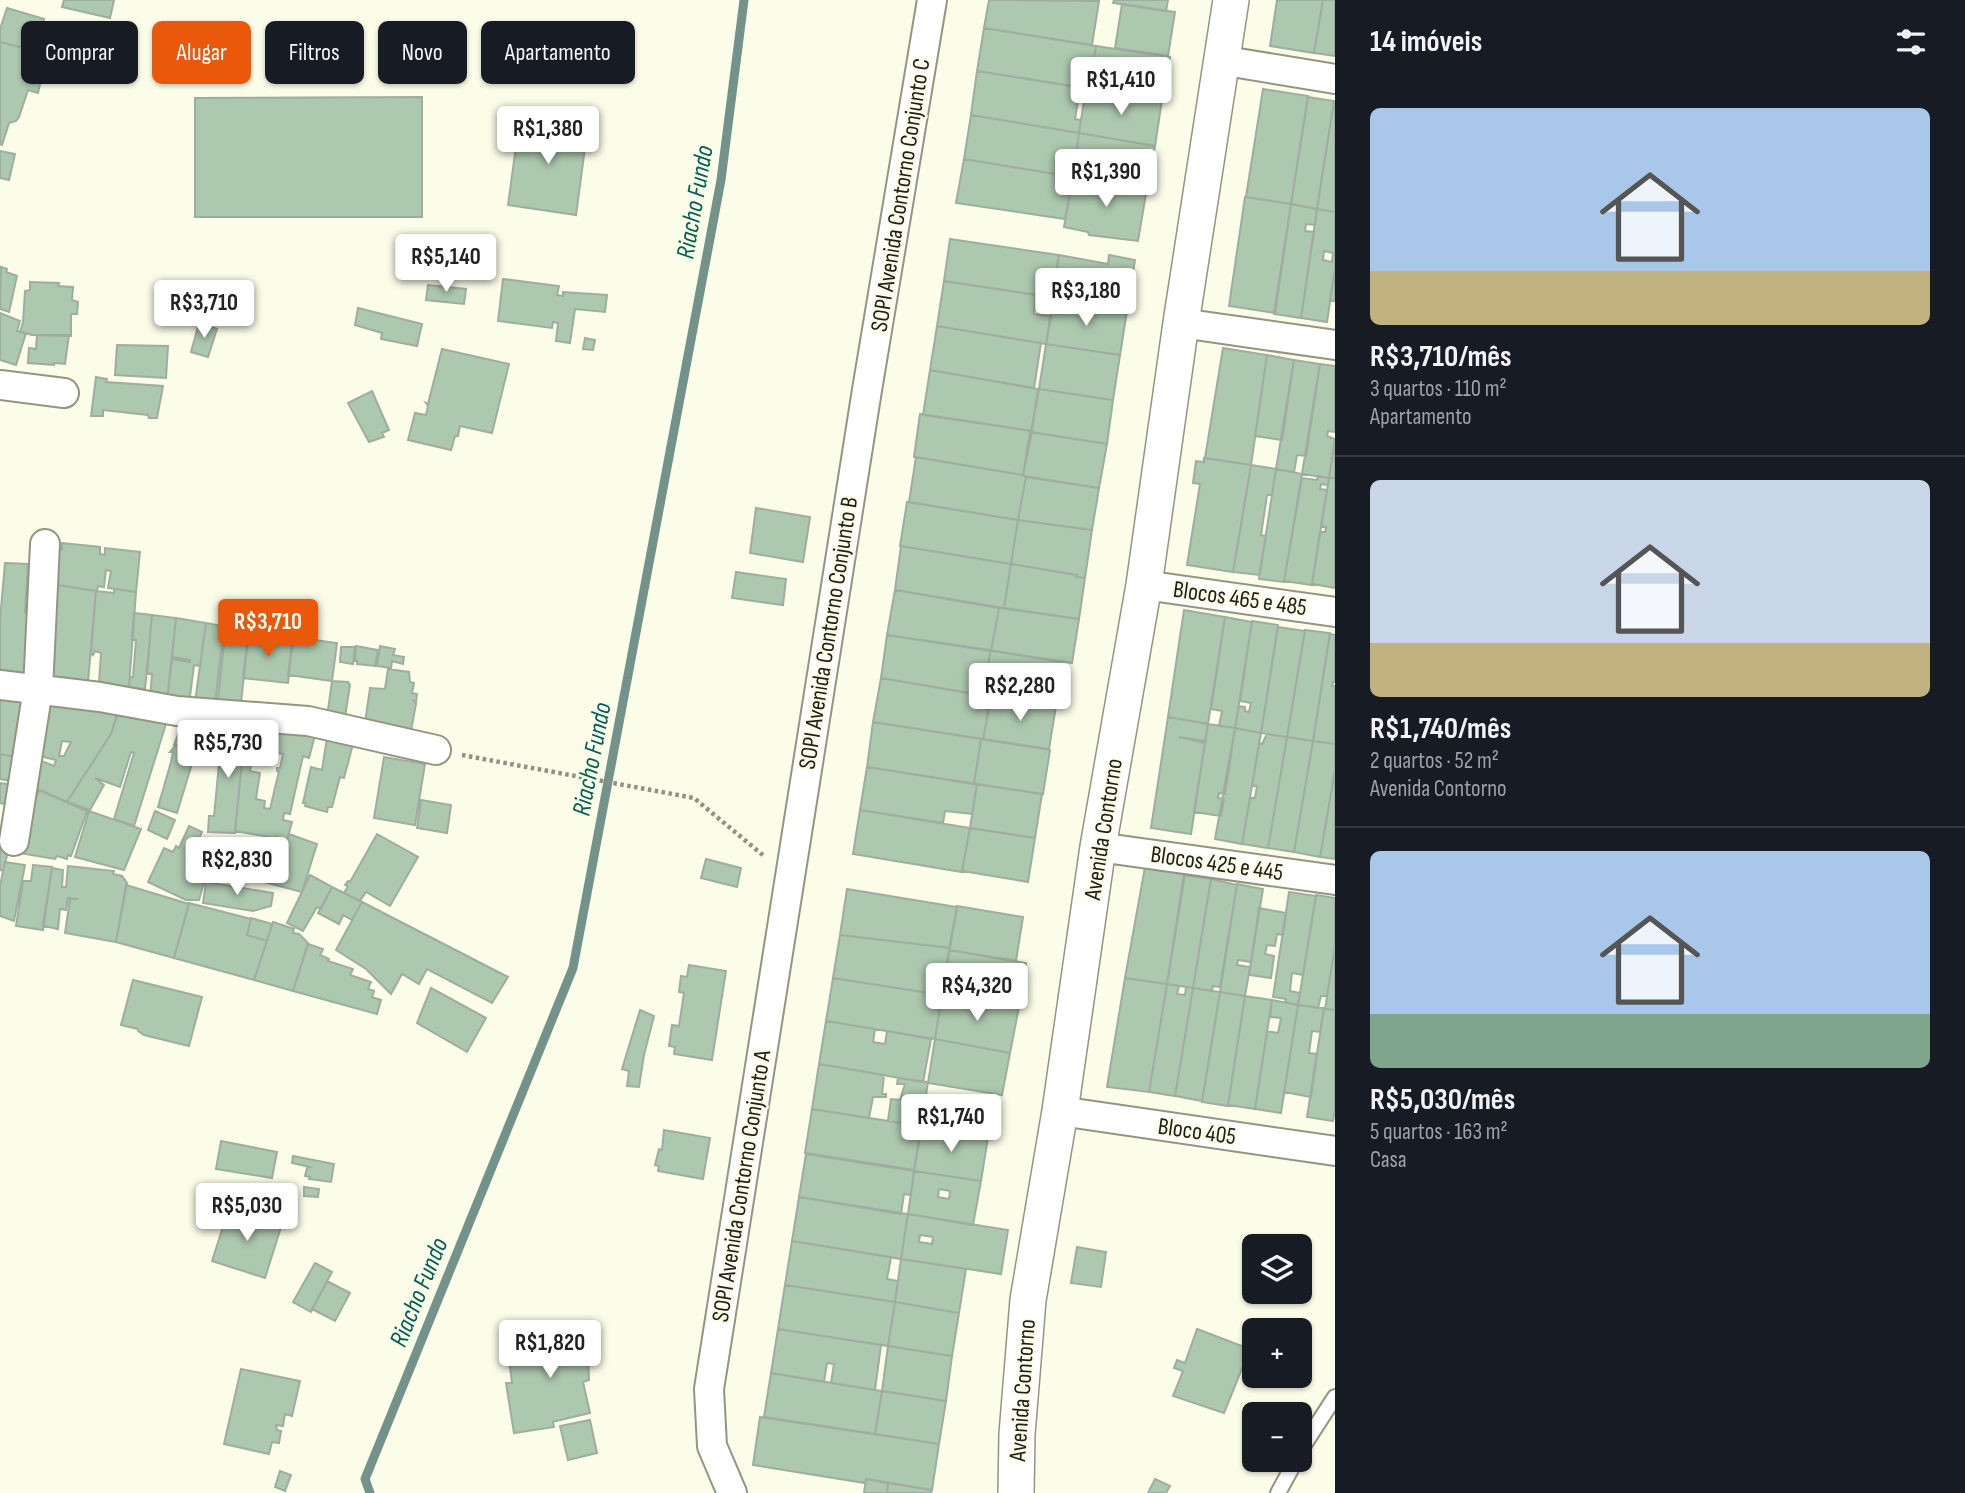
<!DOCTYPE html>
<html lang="pt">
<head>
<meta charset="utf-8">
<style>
	:root { --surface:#171b24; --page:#20242c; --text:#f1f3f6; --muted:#9ea1a6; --line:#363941; --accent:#ea580c }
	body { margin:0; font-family:"Sofia Sans Condensed",sans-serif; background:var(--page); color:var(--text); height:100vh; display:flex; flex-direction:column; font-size:26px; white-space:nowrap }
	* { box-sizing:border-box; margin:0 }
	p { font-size:23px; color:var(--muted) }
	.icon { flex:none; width:38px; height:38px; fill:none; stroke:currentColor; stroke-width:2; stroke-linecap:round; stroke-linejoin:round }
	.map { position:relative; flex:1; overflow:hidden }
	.side { display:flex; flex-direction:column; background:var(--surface); width:630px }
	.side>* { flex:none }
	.hud { position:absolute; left:21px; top:21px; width:665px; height:63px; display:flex; gap:14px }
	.fabs { position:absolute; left:1242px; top:1234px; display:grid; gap:14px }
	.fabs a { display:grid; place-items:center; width:70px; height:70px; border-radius:10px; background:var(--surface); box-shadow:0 2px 5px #0004; font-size:35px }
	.price { position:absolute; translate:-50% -60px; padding:0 16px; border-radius:7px; background:#fff; color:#222; font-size:23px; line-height:46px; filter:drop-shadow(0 2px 4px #0008) }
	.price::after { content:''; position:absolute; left:50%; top:42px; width:21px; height:16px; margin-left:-10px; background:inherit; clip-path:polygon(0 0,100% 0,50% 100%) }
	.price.current { background:var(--accent); color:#fff }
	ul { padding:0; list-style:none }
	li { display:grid; align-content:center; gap:14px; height:371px; padding:0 35px }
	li+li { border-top:2px solid var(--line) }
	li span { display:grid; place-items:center; height:217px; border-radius:10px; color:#555 }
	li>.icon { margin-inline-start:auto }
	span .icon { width:126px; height:126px; fill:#fffc; stroke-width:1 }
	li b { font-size:30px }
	h2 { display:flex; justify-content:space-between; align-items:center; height:84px; padding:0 35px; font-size:30px }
	.chip { padding:0 24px; border-radius:10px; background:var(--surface); box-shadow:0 2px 5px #0004; font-size:24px; line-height:63px }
	.chip.current { background:var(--accent); color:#fff }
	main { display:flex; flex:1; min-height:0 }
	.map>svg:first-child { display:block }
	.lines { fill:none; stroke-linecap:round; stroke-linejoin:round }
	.stream { stroke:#73928a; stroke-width:9 }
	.building { fill:#acc8ae; stroke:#9ead9f; stroke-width:2; fill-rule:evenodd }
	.service-casing { stroke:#939583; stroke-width:18 }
	.minor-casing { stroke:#939583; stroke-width:32 }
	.tertiary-casing { stroke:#939583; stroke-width:38 }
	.path { stroke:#8f9082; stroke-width:4.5; stroke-dasharray:3.5 3.5; stroke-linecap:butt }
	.service { stroke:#fff; stroke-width:14 }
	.minor { stroke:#fff; stroke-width:28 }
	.tertiary { stroke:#fff; stroke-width:35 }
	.labels { text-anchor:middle; stroke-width:5; stroke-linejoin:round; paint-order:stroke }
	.street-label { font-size:24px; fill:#202019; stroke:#fbfde9 }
	.water-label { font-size:26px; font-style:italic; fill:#026055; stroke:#fbfde9 }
</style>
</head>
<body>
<main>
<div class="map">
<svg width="1335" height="1493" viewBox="0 0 1335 1493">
	<rect width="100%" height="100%" fill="#fbfde9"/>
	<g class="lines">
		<path class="stream" d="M370 1493 365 1479 573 968 721 180 744 0"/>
	</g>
	<path class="building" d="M64 0H114L110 18 62 7Z
		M989 0 1099 1 1092 45 984 28Z
		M1114 0H1168L1166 11 1113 3Z
		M1277 0H1323L1314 53 1270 46Z
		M1323 0H1335V56L1314 53Z
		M1122 4 1175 12 1168 56 1115 48Z
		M7 8 44 19 43 23 54 26 46 54 0 42V29Z
		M984 28 1096 46 1089 89 977 71Z
		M0 42 47 54 38 93 28 90 19 117 16 121 9 123 2 145 0 144Z
		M1096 46 1170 57 1163 101 1089 89Z
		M977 71 1086 88 1085 102 1078 101 1075 119 1081 120 1079 133 971 115Z
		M1086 88 1162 100 1155 146 1079 133Z
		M1263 89 1308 96 1291 204 1246 197Z
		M422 97V217H195V98Z
		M1308 97 1334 101 1317 209 1291 204Z
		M1334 101H1335V212L1317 209Z
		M971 115 1079 133 1073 177 964 159Z
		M520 117 588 125 576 215 508 205Z
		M1079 133 1155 146 1147 188 1073 177Z
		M0 151 15 154 9 180 0 178Z
		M964 159 1073 177 1065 219 956 203Z
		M1073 177 1147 188 1138 241 1089 235 1088 232 1064 227Z
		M1245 197 1291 204 1275 313 1229 306Z
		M1291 204 1317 209 1315 225 1306 224 1305 231 1314 232 1301 318 1274 314Z
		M1317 209 1335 212V269L1327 322 1301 318ZM1324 251 1333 253 1332 262 1323 260Z
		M950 239 1059 255 1052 297 944 281Z
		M1059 255 1108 264 1109 255 1135 260 1127 311 1052 300Z
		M1 267 7 269 6 272 17 276 9 312 0 309Z
		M1335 269V301L1330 300Z
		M503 279 559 286 557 295 563 296V292L607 295 605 312 575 309 570 343 556 341 558 323 553 322 552 328 498 321Z
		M944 281 1036 295 1034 314 1051 316 1046 344 937 326Z
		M30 282 59 283 58 286 73 287 72 300 78 302V304L77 314H71V336L32 335 20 332 23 322 25 291 30 290Z
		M428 285 466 289 464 304 426 300Z
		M1053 300 1127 311 1120 355 1046 344Z
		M358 308 422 324 417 346 381 339 382 333 355 325Z
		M0 313 20 321 17 331 26 333 16 365 0 360Z
		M199 323 217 329 208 357 191 352Z
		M937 326 1041 343 1034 388 930 370Z
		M37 335H69L65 364 54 363V365L28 363 29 348 36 349Z
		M585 338 595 340 593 350 583 349Z
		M1046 344 1120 355 1113 400 1039 389Z
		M117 345 168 346 166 378 115 375Z
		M1223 348 1267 355 1251 465 1205 458Z
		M442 349 509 364 492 433 460 426 458 436H455L451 450 408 440 415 413 426 415 428 406 426 403 428 404Z
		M1267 355 1294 360 1282 440 1255 436Z
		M1294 360 1320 364 1306 456 1297 455 1294 472 1276 469Z
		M1320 364 1335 366V432L1328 431 1327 436 1335 439 1329 478 1302 474Z
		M930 370 1038 389 1032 431 923 415Z
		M96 377 107 379 106 382 163 386 157 418H149L148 415 103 410V416H91Z
		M1039 389 1113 400 1107 444 1031 432Z
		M372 391 389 430 382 433 384 437 369 442 348 403Z
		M920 414 1032 431 1023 475 914 457Z
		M1030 432 1107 444 1099 488 1023 476Z
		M1335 439V478H1329Z
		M916 457 1023 475 1026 477 1018 520 909 502Z
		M1204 458 1251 465 1233 572 1187 565 1200 484 1193 483 1196 461 1204 462Z
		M1251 465 1276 469 1272 495H1267L1261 535 1266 536 1259 575 1233 572Z
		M1276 469 1302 474 1284 582 1259 579Z
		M1318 476 1329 478 1328 485 1321 484 1320 489 1327 490 1312 585 1284 581 1302 478 1317 480Z
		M1026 477 1099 488 1092 530 1018 520Z
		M1329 478H1335V588L1312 584 1320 532H1325L1326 527 1321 526Z
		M907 502 1018 520 1011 564 900 546Z
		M756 508 810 517 803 562 750 553Z
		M1018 520 1092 530 1085 578 1076 577 1077 575 1011 564Z
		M62 543 100 547V554L105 555V548L140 552 136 592 108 588 111 571 106 570 104 587 98 586 97 591 51 584 54 548 62 549Z
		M901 546 1011 564 1004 608 895 590Z
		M5 563 28 564 25 612 30 611 23 681 0 679V620Z
		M1011 564 1077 575 1076 577 1085 578 1079 619 1004 608Z
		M736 572 786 579 783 605 732 598Z
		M51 584 96 591 88 682 44 679Z
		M114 589 136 592 129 687 99 683 101 653 95 651 93 655 91 653 96 591 114 593Z
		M895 590 999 608 991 651 887 635Z
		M999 608 1079 619 1072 663 991 651Z
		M1184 610 1225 617 1208 724 1168 717Z
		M134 613 152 615 145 689 129 687 130 677H133L136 640 132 639Z
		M152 615 176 618 167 701 150 698 152 674 147 673Z
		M1225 617 1252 622 1235 728 1219 726 1222 711 1211 709Z
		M176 618 206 623 200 666 194 665 189 704 167 701 172 659 190 662V660L172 657Z
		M1252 621 1278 625 1261 733 1235 728 1239 706 1245 707V711L1249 712 1251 703 1240 701Z
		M206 623 249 631 241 702 236 701 235 709 217 707 225 635H223L215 705 195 702Z
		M1278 627 1305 631 1287 737 1261 733Z
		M1305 630 1330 633 1313 741 1287 737Z
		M1330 634 1335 635V682H1333L1332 686H1335V744L1313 741Z
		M280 635 293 637 288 683 243 678 248 636 279 641Z
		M887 635 989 650 990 653 987 675 973 673 970 693 881 678Z
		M293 637 337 643 332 681 288 675Z
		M356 646 378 650 375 666 357 664V661H355Z
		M380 646 395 649 393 655 404 657 403 664 392 661 391 668 377 666Z
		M341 647H355L353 664 340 662Z
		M989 650 1063 662 1056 706 984 695 990 653Z
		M388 669 409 672 410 682 414 683 412 693 417 694 416 702 414 701 416 704 410 736 365 723 370 688 385 689Z
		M881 678 991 697 983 739 873 722Z
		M332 681 348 682 350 685 345 717H327Z
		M0 697 32 704 24 759 0 754Z
		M991 697 1056 706 1049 749 983 739Z
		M47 704 119 711 111 734 67 802 33 787 39 760 54 766 56 760 39 756ZM62 741 71 742 64 756H59Z
		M119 708 166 724 134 826 114 819 134 753 131 752 120 787 95 778 104 785 90 810 67 802 111 734Z
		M1168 717 1208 724 1205 741 1179 737 1205 743 1191 834 1151 828Z
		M873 722 981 739 974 784 867 767Z
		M223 723 245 726 235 833 208 832 209 816H214Z
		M1208 724 1235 728 1225 794 1219 793 1218 798 1224 799 1221 816 1194 812Z
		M187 726 197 728 191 767 177 813 158 807 171 762 173 752H170L176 745H174L181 727Z
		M251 728 315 735 309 758 303 756 290 814 284 813 283 820 292 822 287 840 235 831 242 763 251 765 250 771 260 773 256 799 265 801 264 808 270 809 279 771H277V768H280L283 754 248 748Z
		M1235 728 1261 733 1242 844 1215 839Z
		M1267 734 1287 737 1268 848 1242 844 1250 798H1255L1257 786 1252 785 1259 743 1262 744Z
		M1287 737 1313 741 1294 852 1268 848Z
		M327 738 353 744 344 778 340 777 332 807H328L327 812 305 806 306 803H303L311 767 322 770Z
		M981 739 1050 750 1043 794 974 784Z
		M1313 741 1335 744V770L1320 857 1294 852Z
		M0 754 24 759 16 782 0 779Z
		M384 757 425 764 415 825 374 818Z
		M867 767 977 784 972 814 945 811 943 823 860 810Z
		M1335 770V859L1320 857Z
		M0 783 19 786 14 806 0 803Z
		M977 784 1042 794 1035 838 970 828Z
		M39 790 87 811 71 856 68 855 67 859 57 856 55 859 19 853 26 818Z
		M421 800 451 805 447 833 417 828Z
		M860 810 970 828 962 872 853 854Z
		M89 811 141 829 124 870 75 857Z
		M155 811 175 820 167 839 148 830Z
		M189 826 202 832 192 853 207 860 198 879 204 882 199 900H186L148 882 164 848 173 852 176 846 179 848Z
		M970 828 1035 838 1028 882 962 871Z
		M289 834 317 844 302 892 264 882 265 879 262 878 266 865 253 861 259 844 262 845 264 838 274 842 275 836 287 840Z
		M377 834 418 857 390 906 366 892 360 901 344 893 348 886 345 885 348 881 350 882Z
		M0 838 11 840 3 871 0 870Z
		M706 859 741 868 737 887 701 878Z
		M5 862 25 865 14 921 0 916V886Z
		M33 865 52 867 43 930 16 926 23 881H31Z
		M68 866 114 871 113 874 122 876 127 883 116 942 65 933 70 899H78L68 898 66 910 60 909 58 929 43 926 52 868 63 870 62 887H66Z
		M1145 867 1185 874 1167 984 1125 978Z
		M310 875 332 887 321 909 317 907 303 931 287 923Z
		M1184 875 1211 879 1193 988 1167 984Z
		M1211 879 1237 885 1220 987 1213 986 1212 991 1193 988Z
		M206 882 273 893 271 906 253 911 203 903Z
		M1237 884 1263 889 1251 962 1238 960 1237 965 1250 967 1245 996 1220 992Z
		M126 885 189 904 174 958 116 942Z
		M332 887 362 902 352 920 343 915 339 924 318 913Z
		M847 889 957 907 950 948 840 935Z
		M1289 892 1316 896 1303 975 1292 973 1290 991 1300 993 1298 1005 1285 1002 1286 999 1273 997Z
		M1316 895 1335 898V946L1327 996H1321L1318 1008 1298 1005Z
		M362 902 508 977 492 1003 427 969 419 984 402 974 391 994 366 969 336 950Z
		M189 903 251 919 247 935 267 941 254 980 174 958Z
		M957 906 1023 917 1016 961 949 950Z
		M1259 908 1286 913 1283 935 1277 934 1275 946 1267 945 1265 954 1274 956 1271 978 1249 975Z
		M251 918 272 924 267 941 247 935Z
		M273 922 294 929 293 933 299 934 308 943 293 991 254 980Z
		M840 935 950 948 942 995 833 978Z
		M308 944 323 949 320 955 329 959 328 961 353 969 350 975 371 982 368 989 374 991 372 997 381 1000 377 1014 293 991Z
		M1335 946V1010L1325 1009Z
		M949 950 1026 963 1019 1007 942 995Z
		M689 965 726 971 712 1060 674 1054 675 1047 669 1046 672 1025 679 1026 684 993 679 992 681 976 687 977Z
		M833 978 942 995 935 1039 826 1021Z
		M1125 978 1167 984 1149 1092 1107 1087Z
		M133 980 202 997 189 1046 144 1035 138 1031V1029L121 1025Z
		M1167 984 1179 986 1177 994 1185 995 1186 987 1193 988 1175 1096 1149 1092Z
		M431 988 486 1018 467 1052 417 1023Z
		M1193 988 1220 992 1202 1101 1175 1096Z
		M1220 992 1245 996 1228 1106 1202 1102Z
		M942 995 1019 1007 1010 1053 935 1039Z
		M1245 996 1272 1000 1255 1109 1228 1105Z
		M1272 1000 1298 1005 1281 1113 1255 1109 1267 1031 1278 1033 1281 1018 1270 1017Z
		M1298 1005 1324 1008 1320 1032 1312 1031 1309 1053 1317 1054 1311 1097 1284 1092Z
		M1324 1009 1335 1010V1111L1333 1121 1307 1117Z
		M640 1010 654 1016 644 1055 639 1087 627 1086 629 1071 622 1069Z
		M826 1021 875 1029 873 1042 885 1044 887 1031 931 1039 923 1082 819 1064Z
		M935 1039 1010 1053 1002 1095 928 1083Z
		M819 1064 884 1075 882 1094H886V1097H873L869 1118 812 1109Z
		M898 1078 928 1082 921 1126 888 1121 891 1099 900 1100 904 1087 905 1084H897Z
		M812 1109 921 1126 914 1170 805 1153Z
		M922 1126 988 1137 981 1181 914 1171Z
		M664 1130 710 1138 703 1179 658 1171 659 1166 655 1165 659 1149 662 1150Z
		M221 1141 277 1152 272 1178 216 1169Z
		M806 1154 914 1171 911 1195 904 1194 901 1214 799 1197Z
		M293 1156 334 1164 331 1182 309 1179 310 1177 305 1176 307 1168 310 1167 292 1163Z
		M914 1171 981 1181 973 1225 908 1214ZM939 1189 950 1191 949 1199 938 1197Z
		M304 1187 319 1189 318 1197 304 1196Z
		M799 1197 908 1214 901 1259 792 1241Z
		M229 1208 282 1224 265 1278 212 1261Z
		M908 1214 1008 1230 1001 1274 901 1259ZM920 1235 933 1237 932 1244 919 1242Z
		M792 1241 891 1257 887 1279 898 1281 895 1302 785 1285Z
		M1077 1247 1106 1252 1101 1287 1071 1283Z
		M901 1259 966 1269 959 1313 895 1302Z
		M315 1263 332 1272 311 1312 293 1302Z
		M327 1281 350 1293 335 1321 312 1309Z
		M785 1285 895 1302 888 1346 778 1329Z
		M895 1302 959 1313 952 1356 888 1346Z
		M585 1325 587 1327 589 1380 583 1382 590 1413 556 1421 553 1422 554 1427 514 1433 506 1383H512L509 1359 538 1355 536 1331H547L546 1328Z
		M778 1329 881 1345 875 1390 831 1383 834 1364 827 1363 824 1382 771 1373Z
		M1197 1329 1250 1349 1224 1413 1173 1396 1183 1371 1174 1368 1177 1360 1185 1363Z
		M888 1346 952 1356 946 1401 882 1391Z
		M241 1369 300 1381 292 1416 285 1414 283 1426 276 1425 277 1430 281 1431 279 1443 272 1442 269 1454 224 1444Z
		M771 1373 882 1391 875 1434 764 1417Z
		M882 1391 946 1401 939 1444 875 1434Z
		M760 1417 939 1444 932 1490 866 1479 865 1483 753 1465Z
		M590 1420 597 1453 568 1460 560 1426Z
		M280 1471 291 1475 285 1491 275 1487Z
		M866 1479 888 1483 887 1493H864Z
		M1155 1479 1170 1486 1166 1493H1148Z
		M888 1483 932 1490 931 1493H887Z"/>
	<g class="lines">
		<g class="service-casing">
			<path id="service" d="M1300 1451 1335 1397
				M1278 1493 1296 1460"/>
		</g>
		<g class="minor-casing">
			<path id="minor" d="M1220 60 1335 79
				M1181 323 1335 345
				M0 385 64 393
				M1144 585 1335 612
				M0 685 100 697 177 711 308 721 436 750
				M14 841 38 689 45 544
				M1098 847 1335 880
				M1060 1111 1335 1151
				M732 1493 712 1446 709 1389 867 390 932 0"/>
		</g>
		<g class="tertiary-casing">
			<path id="tertiary" d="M1016 1493 1017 1434 1028 1300 1060 1111 1098 847 1144 585 1181 323 1231 0"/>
		</g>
		<path class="path" d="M462 755 694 798 764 856"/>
		<use href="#service" class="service"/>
		<use href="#minor" class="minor"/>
		<use href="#tertiary" class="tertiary"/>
	</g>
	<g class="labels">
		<g class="street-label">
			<text transform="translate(900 195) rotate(-81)" y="8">SOPI Avenida Contorno Conjunto C</text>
			<text transform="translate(1240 598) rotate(8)" y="8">Blocos 465 e 485</text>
			<text transform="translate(828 633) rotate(-81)" y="8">SOPI Avenida Contorno Conjunto B</text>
			<text transform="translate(1103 829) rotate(-81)" y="8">Avenida Contorno</text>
			<text transform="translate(1217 863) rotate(8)" y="8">Blocos 425 e 445</text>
			<text transform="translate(1197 1131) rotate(8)" y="8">Bloco 405</text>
			<text transform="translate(741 1186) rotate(-81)" y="8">SOPI Avenida Contorno Conjunto A</text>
			<text transform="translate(1022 1390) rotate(-86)" y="8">Avenida Contorno</text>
		</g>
		<g class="water-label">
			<text transform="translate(694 202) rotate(-80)" y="9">Riacho Fundo</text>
			<text transform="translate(591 759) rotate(-79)" y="9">Riacho Fundo</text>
			<text transform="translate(418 1292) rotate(-68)" y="9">Riacho Fundo</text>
		</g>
	</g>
</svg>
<div class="fabs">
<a><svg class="icon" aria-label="layers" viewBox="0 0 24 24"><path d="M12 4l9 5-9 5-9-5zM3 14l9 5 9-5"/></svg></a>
<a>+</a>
<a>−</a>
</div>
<b class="price" style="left:1121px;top:117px">R$1,410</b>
<b class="price" style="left:548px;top:166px">R$1,380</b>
<b class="price" style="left:1106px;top:209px">R$1,390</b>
<b class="price" style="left:446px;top:294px">R$5,140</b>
<b class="price" style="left:1086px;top:328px">R$3,180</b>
<b class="price" style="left:204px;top:340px">R$3,710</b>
<b class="price current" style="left:268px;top:659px">R$3,710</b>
<b class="price" style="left:1020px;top:723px">R$2,280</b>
<b class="price" style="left:228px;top:780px">R$5,730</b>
<b class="price" style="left:237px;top:897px">R$2,830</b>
<b class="price" style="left:977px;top:1023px">R$4,320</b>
<b class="price" style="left:951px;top:1154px">R$1,740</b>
<b class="price" style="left:247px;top:1243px">R$5,030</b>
<b class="price" style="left:550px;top:1380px">R$1,820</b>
<div class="hud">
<a class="chip">Comprar</a>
<a class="chip current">Alugar</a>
<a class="chip">Filtros</a>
<a class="chip">Novo</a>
<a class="chip">Apartamento</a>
</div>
</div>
<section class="side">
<h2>14 imóveis<svg class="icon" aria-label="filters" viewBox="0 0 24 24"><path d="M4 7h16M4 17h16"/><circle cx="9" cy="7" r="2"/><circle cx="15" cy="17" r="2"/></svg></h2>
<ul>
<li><span style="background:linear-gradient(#a9c7e8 75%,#c2b280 0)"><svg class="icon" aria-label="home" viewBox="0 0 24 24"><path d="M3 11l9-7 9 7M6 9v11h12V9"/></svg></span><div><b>R$3,710/mês</b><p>3 quartos · 110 m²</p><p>Apartamento</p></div></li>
<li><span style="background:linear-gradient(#c9d6e8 75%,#c2b280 0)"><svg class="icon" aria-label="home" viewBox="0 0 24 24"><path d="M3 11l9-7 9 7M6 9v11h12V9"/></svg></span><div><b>R$1,740/mês</b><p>2 quartos · 52 m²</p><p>Avenida Contorno</p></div></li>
<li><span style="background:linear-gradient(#a9c7e8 75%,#7fa58c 0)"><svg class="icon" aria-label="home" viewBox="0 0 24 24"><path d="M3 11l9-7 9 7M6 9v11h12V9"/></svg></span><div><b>R$5,030/mês</b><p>5 quartos · 163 m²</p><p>Casa</p></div></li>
</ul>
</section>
</main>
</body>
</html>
